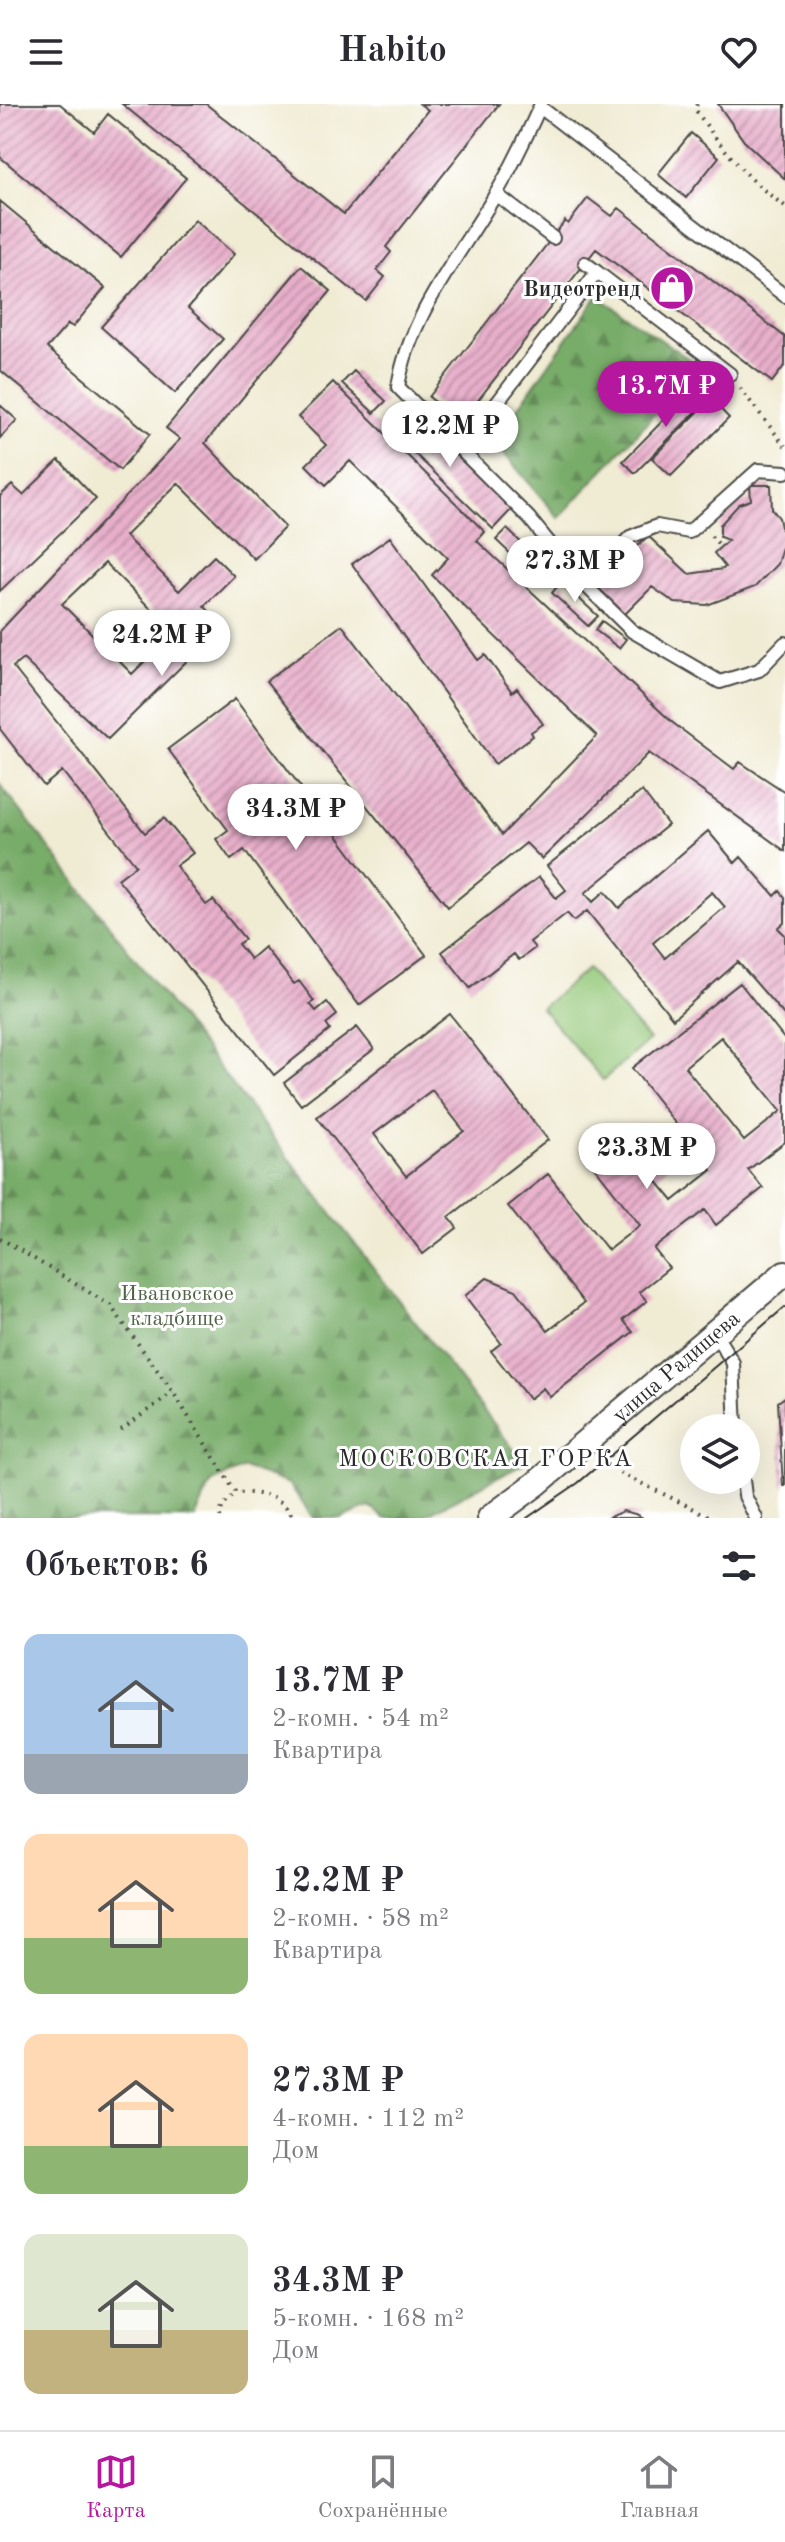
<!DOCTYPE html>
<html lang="ru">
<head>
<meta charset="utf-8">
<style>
	:root { --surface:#fff; --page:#f7f7f7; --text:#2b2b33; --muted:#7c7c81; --line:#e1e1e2; --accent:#b5179e }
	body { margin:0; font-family:"Old Standard TT",serif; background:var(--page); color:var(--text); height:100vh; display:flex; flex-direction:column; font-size:30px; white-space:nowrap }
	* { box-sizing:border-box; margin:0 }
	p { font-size:26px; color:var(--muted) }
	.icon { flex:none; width:44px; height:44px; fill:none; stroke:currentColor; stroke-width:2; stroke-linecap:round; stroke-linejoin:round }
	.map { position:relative; height:1414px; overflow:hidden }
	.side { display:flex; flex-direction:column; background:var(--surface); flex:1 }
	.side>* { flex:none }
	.fabs { position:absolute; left:680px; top:1310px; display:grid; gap:16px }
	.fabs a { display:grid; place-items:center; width:80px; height:80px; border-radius:50%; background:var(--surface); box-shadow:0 8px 32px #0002; font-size:40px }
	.price { position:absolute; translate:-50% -68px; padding:0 18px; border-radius:28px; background:#fff; color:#222; font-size:26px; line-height:52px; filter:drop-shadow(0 2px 4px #0008) }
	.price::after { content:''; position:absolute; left:50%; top:48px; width:24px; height:18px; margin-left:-12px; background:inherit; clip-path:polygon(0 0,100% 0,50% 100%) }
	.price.current { background:var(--accent); color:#fff }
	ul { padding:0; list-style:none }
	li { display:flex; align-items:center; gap:24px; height:200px; padding:0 24px }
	li span { display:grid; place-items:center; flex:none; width:224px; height:160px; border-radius:16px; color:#555 }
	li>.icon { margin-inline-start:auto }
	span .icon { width:96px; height:96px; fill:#fffc; stroke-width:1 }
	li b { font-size:34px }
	h2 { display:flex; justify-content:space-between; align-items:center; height:96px; padding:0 24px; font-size:34px }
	header { display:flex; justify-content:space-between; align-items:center; height:104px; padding:0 24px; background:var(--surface); font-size:36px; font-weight:800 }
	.dock { display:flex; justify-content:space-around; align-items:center; height:112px; border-top:2px solid var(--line); background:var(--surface); font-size:22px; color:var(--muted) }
	.dock a { display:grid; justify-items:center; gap:4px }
	.dock .current { color:var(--accent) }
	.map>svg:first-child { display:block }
	.forest { fill:url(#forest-firs); stroke:#526c4a; stroke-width:2 }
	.park { fill:#95c879; stroke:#607a52; stroke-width:2 }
	.building { fill:url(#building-hatch); fill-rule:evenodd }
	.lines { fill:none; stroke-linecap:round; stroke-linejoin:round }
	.service-casing { stroke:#494844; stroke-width:16 }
	.minor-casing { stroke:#494844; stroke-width:28 }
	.path { stroke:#494844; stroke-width:4; stroke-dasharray:2 6; stroke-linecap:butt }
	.service { stroke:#fff; stroke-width:12 }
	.minor { stroke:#fff; stroke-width:24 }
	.tram { stroke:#2b2b2b; stroke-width:2 }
	.labels { text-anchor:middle; stroke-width:6; stroke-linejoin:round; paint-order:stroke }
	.poi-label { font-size:22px; font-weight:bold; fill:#2b2b2b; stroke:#fff; text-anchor:end }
	.park-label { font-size:22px; fill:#506246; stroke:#fff }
	.street-label { font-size:22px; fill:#2b2b2b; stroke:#fff }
	.neighbourhood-label { font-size:24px; letter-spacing:2px; fill:#2b2b2b; stroke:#fff }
</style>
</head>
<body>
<header><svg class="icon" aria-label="menu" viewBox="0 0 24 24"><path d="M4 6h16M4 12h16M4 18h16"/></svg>Habito<svg class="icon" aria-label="heart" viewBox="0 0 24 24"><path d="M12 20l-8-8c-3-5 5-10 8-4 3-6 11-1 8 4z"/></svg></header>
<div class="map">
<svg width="785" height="1414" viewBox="0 0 785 1414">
	<defs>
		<pattern id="forest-firs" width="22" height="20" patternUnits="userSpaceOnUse" patternTransform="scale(2)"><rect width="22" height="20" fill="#78ac69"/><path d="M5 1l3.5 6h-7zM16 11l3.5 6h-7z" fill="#638c57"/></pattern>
		<pattern id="building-hatch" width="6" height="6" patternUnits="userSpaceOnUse" patternTransform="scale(2)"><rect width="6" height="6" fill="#e8afcb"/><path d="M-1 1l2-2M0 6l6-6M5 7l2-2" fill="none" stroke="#bc8fa5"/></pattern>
	</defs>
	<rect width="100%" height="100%" fill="#fff"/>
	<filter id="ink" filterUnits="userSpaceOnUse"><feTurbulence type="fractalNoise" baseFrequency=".0125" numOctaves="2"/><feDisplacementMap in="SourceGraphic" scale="16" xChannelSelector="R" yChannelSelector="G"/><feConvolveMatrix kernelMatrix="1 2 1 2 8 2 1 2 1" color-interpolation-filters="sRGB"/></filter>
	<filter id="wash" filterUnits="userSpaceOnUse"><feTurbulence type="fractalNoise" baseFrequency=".006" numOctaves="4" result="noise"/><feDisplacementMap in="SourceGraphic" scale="32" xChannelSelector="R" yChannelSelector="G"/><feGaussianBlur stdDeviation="1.8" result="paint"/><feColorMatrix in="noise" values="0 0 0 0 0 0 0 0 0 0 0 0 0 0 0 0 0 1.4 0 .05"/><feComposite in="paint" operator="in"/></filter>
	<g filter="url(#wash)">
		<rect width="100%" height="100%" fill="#f0ebd3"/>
		<path class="forest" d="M597 192 699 262 559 414 494 338Z
			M0 680 524 1359 420 1414H384L370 1403 341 1414H313L289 1380 244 1364 212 1378 195 1414H0Z"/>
		<path class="park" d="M587 865 649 936 603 976 541 904Z"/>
		<g id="blocks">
			<path class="building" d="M0 0H60L94 28 108 10 186 74 121 153 0 53Z
				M122 0H206L344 110 428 6 420 0H499L386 143 391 148 377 166 385 173 366 197Z
				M718 0H785V75L744 37Z
				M691 29 719 53 686 94 658 70Z
				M588 94 612 112 619 104 785 233V261L772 278 596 145 461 318 429 293 565 117 568 120Z
				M0 97 105 184 73 223 68 220 47 244 150 330 120 366 0 266Z
				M195 116 234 150 188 204 223 235 175 289 101 223Z
				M301 162 331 187 205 339 285 423 254 455 178 379 125 432 179 487 214 452 234 472 204 502 223 521 108 635 23 555 13 563 145 729 164 714 193 749 176 762 206 801 213 796 245 835 238 840 250 855 264 843 294 880 299 877 314 897 310 900 316 907 327 898 337 911 326 920 330 926 274 971 118 775 136 761 62 667 44 682 0 625V527L180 335 166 324ZM105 459 174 528 132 570 62 500Z
				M354 267 386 297 374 309 342 279Z
				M333 278 485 428 477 437 673 619 734 665 740 658 785 688V747L649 649 542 755 526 739 448 803 266 577 342 521 502 731 597 632 432 471 448 454 350 357 326 381 306 361 326 341 298 313Z
				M698 281 710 293 635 369 623 357Z
				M711 295 729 314 671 372 652 354Z
				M0 301 17 316 0 334Z
				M408 305 512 405 493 425 389 325Z
				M59 356 96 395 0 487V392L12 381 23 391Z
				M750 381H771L772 405 779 414 784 437 777 460 755 483 707 501 675 499 652 483 625 510 596 482 648 432 689 470 723 465 725 463 714 449 728 436 720 433V421L739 400 751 396Z
				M507 425 550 466 539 477 496 436Z
				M390 433 478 556 485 551 512 588 517 584 543 620 531 628 533 632 495 660 352 460Z
				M561 478 598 512 588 522 552 489Z
				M602 517 626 535 619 544 595 526Z
				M235 595 426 851 359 901 244 746 231 756 216 735 228 726 168 645Z
				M642 687 668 721 585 789 593 798 605 787 619 804 708 727 735 759 741 753 775 792 780 787 785 793V818L778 824 785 831V912L738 858 673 915 587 807 574 817 567 809 530 838 535 844 519 856 514 850 470 884 442 848 539 773 556 794 566 786 547 762ZM712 788 725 803 665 854 653 839Z
				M740 879 785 936V1038L748 1066 763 1084 716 1121 705 1106 654 1145 669 1164 639 1188 647 1197 623 1216 633 1228 550 1293 543 1284 529 1295 491 1247 501 1239 465 1192 487 1174 516 1186 548 1227 584 1199 508 1102 548 1070 608 1146 640 1121 581 1046 613 1021 645 1061 658 1051 668 1063 654 1074 673 1097 712 1066 632 964ZM721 933 781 1007 744 1037 685 963Z
				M450 910 548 1036 449 1113 457 1124 423 1150 317 1013ZM432 986 464 1027 406 1072 374 1030Z
				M357 923 374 945 301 1001 284 979Z
				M785 1293V1382H783L778 1298Z
				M623 1407 635 1410 643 1414H607Z"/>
		</g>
	</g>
	<g filter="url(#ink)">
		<use href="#blocks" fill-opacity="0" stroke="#494844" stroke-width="2"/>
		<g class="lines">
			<g class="service-casing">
				<path id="service" d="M541 0C527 31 512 64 494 93 458 154 409 212 398 283L529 414 578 474 632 527 720 578 759 566 785 539
					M540 3 785 192
					M496 90 553 134
					M597 168 730 270
					M468 337 597 168 585 159
					M578 474 597 468 630 433 657 422 689 428 758 366 785 368
					M714 1228 733 1259 736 1324
					M743 1376 745 1392 756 1414"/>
			</g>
			<g class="minor-casing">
				<g id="minor">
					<path id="s1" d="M490 1414 536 1380 785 1169"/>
				</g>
			</g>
			<path class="path" d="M697 0 695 5C721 43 747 76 785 102
				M740 284 785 342
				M711 432 721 443
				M0 1134 110 1201 173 1288 236 1389C258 1388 284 1391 293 1414
				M121 1326 173 1288
				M620 1369 713 1414
				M220 1414 222 1403 236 1389"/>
			<use href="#service" class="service"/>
			<use href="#minor" class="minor"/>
			<path class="tram" d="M527 1414 578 1379 785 1203"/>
		</g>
	</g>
	<defs>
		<g id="shop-disc" transform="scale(2.3)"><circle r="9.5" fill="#b5179e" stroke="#fff"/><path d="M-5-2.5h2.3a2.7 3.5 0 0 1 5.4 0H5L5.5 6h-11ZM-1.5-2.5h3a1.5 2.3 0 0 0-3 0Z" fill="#fff"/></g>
	</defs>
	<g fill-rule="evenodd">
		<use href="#shop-disc" x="672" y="184"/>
	</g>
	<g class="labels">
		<g class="poi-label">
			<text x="641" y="192">Видеотренд</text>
		</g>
		<g class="park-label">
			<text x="177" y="1196">Ивановское<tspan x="177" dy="25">кладбище</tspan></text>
		</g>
		<g class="street-label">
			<text dy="8" stroke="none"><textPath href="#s1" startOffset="240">улица Радищева</textPath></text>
		</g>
		<g class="neighbourhood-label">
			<text x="486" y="1362">МОСКОВСКАЯ ГОРКА</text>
		</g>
	</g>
</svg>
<div class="fabs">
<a><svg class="icon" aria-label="layers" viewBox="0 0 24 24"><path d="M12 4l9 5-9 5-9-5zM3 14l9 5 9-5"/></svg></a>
</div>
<b class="price current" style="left:666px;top:325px">13.7M ₽</b>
<b class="price" style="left:450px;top:365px">12.2M ₽</b>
<b class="price" style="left:575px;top:500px">27.3M ₽</b>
<b class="price" style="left:162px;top:574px">24.2M ₽</b>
<b class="price" style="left:296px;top:748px">34.3M ₽</b>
<b class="price" style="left:647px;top:1087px">23.3M ₽</b>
</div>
<section class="side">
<h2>Объектов: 6<svg class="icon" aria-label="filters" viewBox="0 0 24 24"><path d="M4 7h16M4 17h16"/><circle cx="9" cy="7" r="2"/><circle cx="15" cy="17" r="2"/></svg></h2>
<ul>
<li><span style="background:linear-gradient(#a9c7e8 75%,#9aa5b1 0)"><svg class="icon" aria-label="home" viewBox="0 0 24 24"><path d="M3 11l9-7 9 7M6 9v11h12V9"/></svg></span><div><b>13.7M ₽</b><p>2-комн. · 54 m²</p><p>Квартира</p></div></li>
<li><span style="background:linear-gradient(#ffd9b3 65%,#8fb573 0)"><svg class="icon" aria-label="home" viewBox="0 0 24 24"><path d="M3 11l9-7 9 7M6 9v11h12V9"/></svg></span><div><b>12.2M ₽</b><p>2-комн. · 58 m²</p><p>Квартира</p></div></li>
<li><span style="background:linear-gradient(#ffd9b3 70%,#8fb573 0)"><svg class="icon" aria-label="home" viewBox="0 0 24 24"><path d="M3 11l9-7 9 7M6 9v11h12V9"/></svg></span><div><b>27.3M ₽</b><p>4-комн. · 112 m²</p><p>Дом</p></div></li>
<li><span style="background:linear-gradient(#dfe7d0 60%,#c2b280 0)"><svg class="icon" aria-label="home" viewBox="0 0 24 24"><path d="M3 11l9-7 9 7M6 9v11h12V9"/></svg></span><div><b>34.3M ₽</b><p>5-комн. · 168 m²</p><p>Дом</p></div></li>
</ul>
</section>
<nav class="dock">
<a class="current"><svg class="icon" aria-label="map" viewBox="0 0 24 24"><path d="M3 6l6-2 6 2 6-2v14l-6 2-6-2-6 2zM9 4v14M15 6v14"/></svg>Карта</a>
<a><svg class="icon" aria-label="saved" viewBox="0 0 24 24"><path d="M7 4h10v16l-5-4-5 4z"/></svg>Сохранённые</a>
<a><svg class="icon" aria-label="home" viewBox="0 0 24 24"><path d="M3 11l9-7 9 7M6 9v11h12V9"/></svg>Главная</a>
</nav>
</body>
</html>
